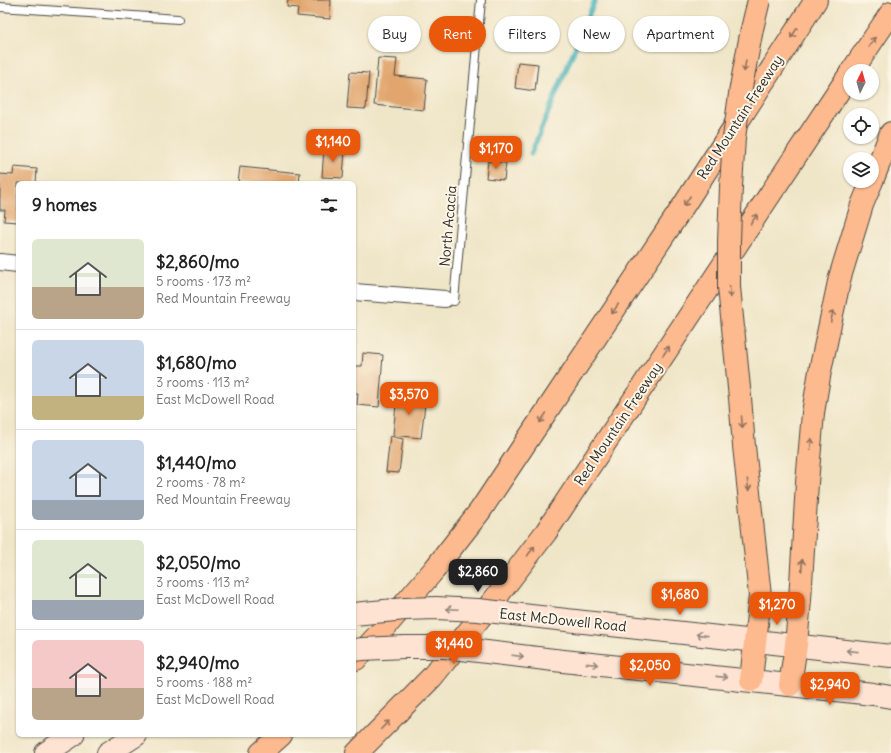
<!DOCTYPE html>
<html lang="en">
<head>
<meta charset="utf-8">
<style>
	:root { --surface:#fff; --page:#f6f6f6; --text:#222; --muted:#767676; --line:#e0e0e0; --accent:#ea580c }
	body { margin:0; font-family:Delius,sans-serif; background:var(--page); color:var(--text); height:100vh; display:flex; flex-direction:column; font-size:15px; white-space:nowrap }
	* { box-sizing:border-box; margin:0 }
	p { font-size:13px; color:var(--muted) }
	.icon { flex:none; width:22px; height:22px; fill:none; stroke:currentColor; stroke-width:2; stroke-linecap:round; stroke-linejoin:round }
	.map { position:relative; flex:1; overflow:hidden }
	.panel { position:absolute; left:16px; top:181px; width:340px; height:556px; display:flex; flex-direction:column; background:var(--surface); border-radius:6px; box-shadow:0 1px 3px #0004 }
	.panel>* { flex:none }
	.banner { position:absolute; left:368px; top:16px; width:380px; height:36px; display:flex; gap:8px }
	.needle { width:26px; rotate:5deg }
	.controls { position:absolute; left:843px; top:64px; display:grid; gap:8px }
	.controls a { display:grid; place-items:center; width:36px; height:36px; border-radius:50%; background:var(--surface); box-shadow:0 1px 3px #0004; font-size:20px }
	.price { position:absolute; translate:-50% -34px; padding:0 9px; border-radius:8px; background:var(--accent); color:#fff; font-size:13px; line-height:26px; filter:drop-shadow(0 1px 2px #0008) }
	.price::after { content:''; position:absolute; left:50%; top:24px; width:12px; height:9px; margin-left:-6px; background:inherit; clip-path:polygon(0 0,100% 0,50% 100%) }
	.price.active { background:#222; color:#fff }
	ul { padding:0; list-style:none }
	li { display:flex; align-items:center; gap:12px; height:100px; padding:0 16px }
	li+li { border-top:1px solid var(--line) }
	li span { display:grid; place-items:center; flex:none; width:112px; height:80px; border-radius:6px; color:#555 }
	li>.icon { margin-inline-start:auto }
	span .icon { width:48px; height:48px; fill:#fffc; stroke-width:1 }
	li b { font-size:17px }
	h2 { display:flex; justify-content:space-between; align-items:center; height:48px; padding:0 16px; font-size:17px }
	.tag { padding:0 14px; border-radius:18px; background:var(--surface); box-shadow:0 1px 3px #0004; font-size:14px; line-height:36px }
	.tag.active { background:var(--accent); color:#fff }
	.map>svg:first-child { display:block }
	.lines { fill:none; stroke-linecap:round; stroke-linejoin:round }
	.stream { stroke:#3caeb5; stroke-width:5 }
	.building { fill:#e1a56d }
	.service-casing { stroke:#484742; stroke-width:10 }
	.minor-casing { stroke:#484742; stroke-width:18 }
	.secondary-casing { stroke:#484742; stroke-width:24 }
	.motorway-casing { stroke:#484742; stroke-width:24 }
	.service { stroke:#fff; stroke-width:8 }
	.minor { stroke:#fff; stroke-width:16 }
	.secondary { stroke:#fee3d2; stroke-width:22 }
	.motorway { stroke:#fcba8e; stroke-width:22 }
	.secondary-bridge-casing { stroke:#484742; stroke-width:24; stroke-linecap:butt }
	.motorway-bridge-casing { stroke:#484742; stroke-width:24; stroke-linecap:butt }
	.secondary-bridge { stroke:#fee3d2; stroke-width:22 }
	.motorway-bridge { stroke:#fcba8e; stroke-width:22 }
	.oneway { stroke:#94725c }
	.oneway2 { stroke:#94877e }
	.labels { text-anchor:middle; stroke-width:4; stroke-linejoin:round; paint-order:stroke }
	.street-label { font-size:14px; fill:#2b2b2b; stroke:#fcf5e5 }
</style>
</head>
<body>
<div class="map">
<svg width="891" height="753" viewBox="0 0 891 753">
	<rect width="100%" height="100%" fill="#fcf5e5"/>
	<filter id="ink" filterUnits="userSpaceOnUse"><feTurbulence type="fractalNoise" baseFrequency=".025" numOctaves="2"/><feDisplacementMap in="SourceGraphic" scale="8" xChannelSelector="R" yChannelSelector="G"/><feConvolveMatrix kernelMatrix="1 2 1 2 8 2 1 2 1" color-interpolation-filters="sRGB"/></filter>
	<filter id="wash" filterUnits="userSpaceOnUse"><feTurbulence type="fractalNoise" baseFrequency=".012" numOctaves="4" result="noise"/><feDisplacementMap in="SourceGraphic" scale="16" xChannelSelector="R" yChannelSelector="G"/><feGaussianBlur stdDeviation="0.9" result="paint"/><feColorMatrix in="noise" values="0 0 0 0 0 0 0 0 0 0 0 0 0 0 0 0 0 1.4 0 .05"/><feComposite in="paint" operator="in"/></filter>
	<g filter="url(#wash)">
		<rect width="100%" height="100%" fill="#efe5c7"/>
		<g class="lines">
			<path class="stream" d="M531 154 595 0"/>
		</g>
		<g id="blocks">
			<path class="building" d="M288 0H331L330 19 297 16 298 8 287 7Z
				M378 58 397 59 395 76 427 79 424 110 374 105Z
				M518 62 538 64 535 91 515 88Z
				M350 72 369 73 366 109 347 108Z
				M324 147 345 149 343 178 322 177Z
				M488 161 506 163 504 180 486 178Z
				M14 167 37 169 36 183H18V222L4 221 5 210H0V174L13 175Z
				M240 167 300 173 299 183H238Z
				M363 353 383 355 379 407 357 405 358 393H354V366H362Z
				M397 394 426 396 421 438 393 435Z
				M390 436 403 439 399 473 386 472Z"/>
		</g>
	</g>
	<g filter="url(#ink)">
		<use href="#blocks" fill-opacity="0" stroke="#484742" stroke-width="1"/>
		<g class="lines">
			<g class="service-casing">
				<path id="service" d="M0 7 178 19
					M445 299 454 301 481 0"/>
			</g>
			<g class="minor-casing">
				<path id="minor" d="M0 262 18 264
					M354 292 445 299"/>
			</g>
			<g class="secondary-casing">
				<path id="secondary" d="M602 624 891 656
					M554 660 873 694 891 697
					M46 753 73 735
					M108 753 136 735"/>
			</g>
			<g class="motorway-casing">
				<path id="motorway" d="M852 71 891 13
					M872 181 891 133
					M740 398 744 446 760 596 751 680
					M356 659 379 634 434 570 480 511 682 208 816 0
					M790 685 796 645 800 600 807 483 813 413 820 371 840 277 862 205 872 181
					M261 753 281 735
					M357 753 432 677 498 595 546 532 850 74"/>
			</g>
			<use href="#service" class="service"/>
			<use href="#minor" class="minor"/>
			<use href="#secondary" class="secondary"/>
			<use href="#motorway" class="motorway"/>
			<g class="secondary-bridge-casing">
				<path id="secondary-bridge" d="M354 614 405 609 436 608 478 610 602 624
					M354 650 363 649 404 647H445L554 660"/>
			</g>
			<g class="motorway-bridge-casing">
				<path id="motorway-bridge" d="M740 398 729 287V241L731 186 734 138 741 87 752 29 759 0"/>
			</g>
			<use href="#secondary-bridge" class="secondary-bridge"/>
			<use href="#motorway-bridge" class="motorway-bridge"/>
		</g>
		<defs><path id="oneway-shaft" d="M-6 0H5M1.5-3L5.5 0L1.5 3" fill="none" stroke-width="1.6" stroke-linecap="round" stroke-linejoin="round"/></defs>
		<g class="oneway">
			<use href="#oneway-shaft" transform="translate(794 33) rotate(123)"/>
			<use href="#oneway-shaft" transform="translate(872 42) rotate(-56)"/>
			<use href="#oneway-shaft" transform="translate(745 66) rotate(100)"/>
			<use href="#oneway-shaft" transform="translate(687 201) rotate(123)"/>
			<use href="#oneway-shaft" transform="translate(754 219) rotate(-56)"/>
			<use href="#oneway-shaft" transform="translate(730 292) rotate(85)"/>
			<use href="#oneway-shaft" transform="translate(615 309) rotate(124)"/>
			<use href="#oneway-shaft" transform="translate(832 316) rotate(-78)"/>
			<use href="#oneway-shaft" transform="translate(666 351) rotate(-56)"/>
			<use href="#oneway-shaft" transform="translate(543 418) rotate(124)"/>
			<use href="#oneway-shaft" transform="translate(742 422) rotate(85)"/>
			<use href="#oneway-shaft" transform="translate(811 444) rotate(-85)"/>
			<use href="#oneway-shaft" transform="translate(748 485) rotate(84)"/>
			<use href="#oneway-shaft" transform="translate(531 551) rotate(-53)"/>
			<use href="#oneway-shaft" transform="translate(802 565) rotate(-87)"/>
			<use href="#oneway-shaft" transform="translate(385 725) rotate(-46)"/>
		</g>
		<g class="oneway2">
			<use href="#oneway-shaft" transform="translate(452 609) rotate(-177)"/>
			<use href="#oneway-shaft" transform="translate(702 635) rotate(-174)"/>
			<use href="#oneway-shaft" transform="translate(852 651) rotate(-174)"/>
			<use href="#oneway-shaft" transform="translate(518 656) rotate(7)"/>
			<use href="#oneway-shaft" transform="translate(592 664) rotate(6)"/>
			<use href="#oneway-shaft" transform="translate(722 677) rotate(6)"/>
		</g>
	</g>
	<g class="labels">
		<g class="street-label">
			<text transform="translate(740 117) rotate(-57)" y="5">Red Mountain Freeway</text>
			<text transform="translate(448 226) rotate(-85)" y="5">North Acacia</text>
			<text transform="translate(618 424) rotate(-56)" y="5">Red Mountain Freeway</text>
			<text transform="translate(563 620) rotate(6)" y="5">East McDowell Road</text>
		</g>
	</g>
</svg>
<div class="controls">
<a><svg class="needle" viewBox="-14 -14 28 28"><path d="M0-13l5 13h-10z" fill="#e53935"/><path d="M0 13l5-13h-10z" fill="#767676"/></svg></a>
<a><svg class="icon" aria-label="locate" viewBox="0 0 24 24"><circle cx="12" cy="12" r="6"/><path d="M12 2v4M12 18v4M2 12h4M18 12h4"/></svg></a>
<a><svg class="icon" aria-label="layers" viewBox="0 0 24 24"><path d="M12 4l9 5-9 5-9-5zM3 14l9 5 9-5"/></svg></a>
</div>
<b class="price" style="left:333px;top:163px">$1,140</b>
<b class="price" style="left:496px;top:170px">$1,170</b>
<b class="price" style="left:409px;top:416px">$3,570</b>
<b class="price active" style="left:478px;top:593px">$2,860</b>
<b class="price" style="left:680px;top:616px">$1,680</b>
<b class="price" style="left:777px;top:626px">$1,270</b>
<b class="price" style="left:454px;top:665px">$1,440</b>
<b class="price" style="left:650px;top:687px">$2,050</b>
<b class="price" style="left:830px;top:706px">$2,940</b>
<div class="banner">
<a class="tag">Buy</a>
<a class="tag active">Rent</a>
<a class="tag">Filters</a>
<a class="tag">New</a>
<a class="tag">Apartment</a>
</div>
<section class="panel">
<h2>9 homes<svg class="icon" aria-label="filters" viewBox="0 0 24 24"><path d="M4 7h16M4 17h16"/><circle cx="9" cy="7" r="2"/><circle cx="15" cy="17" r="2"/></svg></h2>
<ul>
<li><span style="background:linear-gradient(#dfe7d0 60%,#b9a48a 0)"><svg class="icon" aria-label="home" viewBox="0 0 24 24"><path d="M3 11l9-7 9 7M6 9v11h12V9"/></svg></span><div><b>$2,860/mo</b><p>5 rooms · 173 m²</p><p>Red Mountain Freeway</p></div></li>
<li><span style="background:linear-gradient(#c9d6e8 70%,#c2b280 0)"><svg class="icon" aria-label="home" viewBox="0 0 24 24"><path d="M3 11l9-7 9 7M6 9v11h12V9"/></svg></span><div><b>$1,680/mo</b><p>3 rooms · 113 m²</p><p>East McDowell Road</p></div></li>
<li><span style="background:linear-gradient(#c9d6e8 75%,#9aa5b1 0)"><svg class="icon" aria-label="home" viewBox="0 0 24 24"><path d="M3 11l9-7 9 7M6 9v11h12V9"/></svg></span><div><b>$1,440/mo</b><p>2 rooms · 78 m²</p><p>Red Mountain Freeway</p></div></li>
<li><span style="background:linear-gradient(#dfe7d0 75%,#9aa5b1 0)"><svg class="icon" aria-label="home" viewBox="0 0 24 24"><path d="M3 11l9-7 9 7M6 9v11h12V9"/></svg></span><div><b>$2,050/mo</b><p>3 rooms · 113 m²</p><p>East McDowell Road</p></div></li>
<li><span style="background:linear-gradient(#f6c9c9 60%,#b9a48a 0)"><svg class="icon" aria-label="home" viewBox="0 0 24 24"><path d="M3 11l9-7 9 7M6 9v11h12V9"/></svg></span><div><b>$2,940/mo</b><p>5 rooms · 188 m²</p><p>East McDowell Road</p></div></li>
</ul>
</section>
</div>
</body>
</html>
